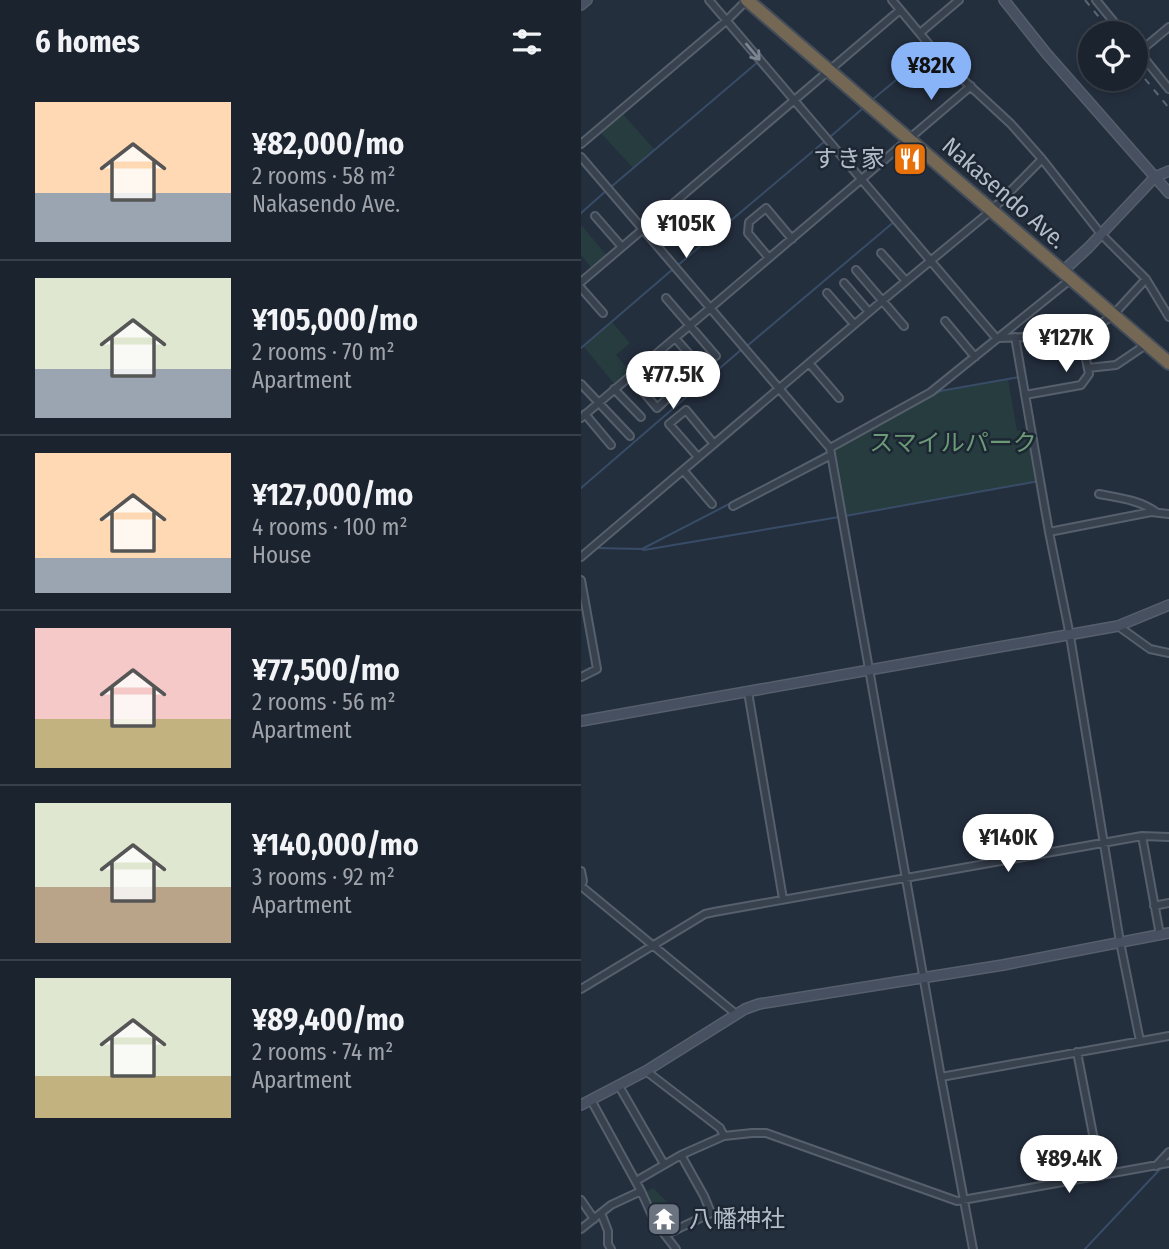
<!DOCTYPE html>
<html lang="en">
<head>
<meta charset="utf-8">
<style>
	:root { --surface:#1b232e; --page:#242b36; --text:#f1f3f6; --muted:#a0a4aa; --line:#39404a; --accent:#8ab4f8 }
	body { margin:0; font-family:"Fira Sans Condensed","Noto Sans JP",sans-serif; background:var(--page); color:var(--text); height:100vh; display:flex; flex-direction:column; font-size:26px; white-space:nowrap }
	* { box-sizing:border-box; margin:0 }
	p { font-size:23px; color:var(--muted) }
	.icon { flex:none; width:38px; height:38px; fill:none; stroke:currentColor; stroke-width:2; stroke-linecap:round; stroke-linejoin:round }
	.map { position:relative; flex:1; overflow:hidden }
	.drawer { display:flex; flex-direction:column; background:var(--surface); width:581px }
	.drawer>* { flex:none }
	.buttons { position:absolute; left:497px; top:21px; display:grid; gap:14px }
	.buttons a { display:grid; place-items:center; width:70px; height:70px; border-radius:50%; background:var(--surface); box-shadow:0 4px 10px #0003,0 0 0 2px var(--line); font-size:35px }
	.price { position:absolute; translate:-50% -60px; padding:0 16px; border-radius:24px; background:#fff; color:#222; font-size:23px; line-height:46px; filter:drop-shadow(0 2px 4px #0008) }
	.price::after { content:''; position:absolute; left:50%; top:42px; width:21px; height:16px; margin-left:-10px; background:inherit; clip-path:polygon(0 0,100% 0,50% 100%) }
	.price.current { background:var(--accent); color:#111 }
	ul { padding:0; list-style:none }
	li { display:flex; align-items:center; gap:21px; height:175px; padding:0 35px }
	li+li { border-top:2px solid var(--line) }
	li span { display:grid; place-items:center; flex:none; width:196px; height:140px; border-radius:0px; color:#555 }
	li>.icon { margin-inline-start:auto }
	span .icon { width:84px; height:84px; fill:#fffc; stroke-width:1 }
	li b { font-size:30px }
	h2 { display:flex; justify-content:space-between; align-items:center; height:84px; padding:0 35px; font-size:30px }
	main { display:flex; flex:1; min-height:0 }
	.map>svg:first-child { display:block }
	.green { fill:#263c3f }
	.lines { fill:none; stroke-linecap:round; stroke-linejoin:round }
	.stream { stroke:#394c67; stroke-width:2 }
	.street-casing { stroke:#565f6c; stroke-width:10 }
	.secondary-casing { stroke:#565f6c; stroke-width:12 }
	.highway-casing { stroke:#434c59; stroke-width:16 }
	.street { stroke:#38414e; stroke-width:6 }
	.secondary { stroke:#465061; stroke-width:9 }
	.highway { stroke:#746855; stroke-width:12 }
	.rail { stroke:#5a6575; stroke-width:2; stroke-dasharray:7 7; stroke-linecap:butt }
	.oneway { stroke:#7c8592 }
	.labels { text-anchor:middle; stroke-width:5; stroke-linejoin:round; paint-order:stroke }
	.poi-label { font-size:24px; fill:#b4bcc9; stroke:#1d2633; text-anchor:end }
	.street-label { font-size:24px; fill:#b4bcc9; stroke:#1d2633 }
	.park-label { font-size:24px; fill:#6b9a76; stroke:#1d2633 }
</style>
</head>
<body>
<main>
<section class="drawer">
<h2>6 homes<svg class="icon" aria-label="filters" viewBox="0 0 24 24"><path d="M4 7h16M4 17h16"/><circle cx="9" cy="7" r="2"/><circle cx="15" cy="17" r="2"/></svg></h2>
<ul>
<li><span style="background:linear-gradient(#ffd9b3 65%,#9aa5b1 0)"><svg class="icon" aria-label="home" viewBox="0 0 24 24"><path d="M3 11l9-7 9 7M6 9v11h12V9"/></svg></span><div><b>¥82,000/mo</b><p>2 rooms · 58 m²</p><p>Nakasendo Ave.</p></div></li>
<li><span style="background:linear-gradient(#dfe7d0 65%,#9aa5b1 0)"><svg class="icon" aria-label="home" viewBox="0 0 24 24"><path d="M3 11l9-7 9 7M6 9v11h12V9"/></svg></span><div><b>¥105,000/mo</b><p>2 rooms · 70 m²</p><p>Apartment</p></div></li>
<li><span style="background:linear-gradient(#ffd9b3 75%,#9aa5b1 0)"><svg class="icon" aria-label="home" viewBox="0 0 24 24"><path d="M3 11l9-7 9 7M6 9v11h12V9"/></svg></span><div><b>¥127,000/mo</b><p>4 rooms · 100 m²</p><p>House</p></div></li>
<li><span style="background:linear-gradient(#f6c9c9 65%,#c2b280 0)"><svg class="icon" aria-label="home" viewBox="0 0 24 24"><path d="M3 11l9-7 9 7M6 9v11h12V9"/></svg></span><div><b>¥77,500/mo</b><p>2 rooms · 56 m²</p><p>Apartment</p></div></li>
<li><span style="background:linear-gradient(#dfe7d0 60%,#b9a48a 0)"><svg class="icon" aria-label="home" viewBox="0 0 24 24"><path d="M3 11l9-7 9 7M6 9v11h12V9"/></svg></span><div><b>¥140,000/mo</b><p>3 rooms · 92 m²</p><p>Apartment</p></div></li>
<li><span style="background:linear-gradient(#dfe7d0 70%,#c2b280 0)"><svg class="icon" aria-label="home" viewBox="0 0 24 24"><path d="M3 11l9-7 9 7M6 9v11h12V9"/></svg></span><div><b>¥89,400/mo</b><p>2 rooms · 74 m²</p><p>Apartment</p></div></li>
</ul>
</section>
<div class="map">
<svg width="588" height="1249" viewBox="0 0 588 1249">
	<rect width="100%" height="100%" fill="#242f3e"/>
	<path class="green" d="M39 111 74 150 52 168 17 130Z
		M0 225 28 258 13 271 0 255Z
		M31 322 49 343 35 355 51 374 36 387 2 346Z
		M427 379 436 431 450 428 459 481 262 516 249 448 350 392Z
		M72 1188 87 1203 102 1227 84 1235 62 1194Z"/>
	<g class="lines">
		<path class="stream" d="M291 100 351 50
			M249 137 281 109
			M30 187 178 61
			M0 213 26 190
			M96 266 244 141
			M166 346 314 221
			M0 348 92 269
			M296 425 359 391 438 377
			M0 488 161 349
			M157 500 248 451
			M264 516 458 481
			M15 548 61 549 152 502
			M61 549 63 550 258 517
			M504 1249 582 1166"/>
		<g class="street-casing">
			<path id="street" d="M128 0 416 339
				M311 0 361 60 430 124 461 159 520 234 565 279 588 317
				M515 0 542 33
				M339 33 378 0
				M555 48 588 89
				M558 52 588 27
				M0 144 145 21 166 0
				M0 157 249 448 360 1077 392 1249
				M14 216 41 247
				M300 253 325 281
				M188 258 167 233 168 222 185 208 211 239
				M275 270 323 326
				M0 282 319 10
				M263 283 288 312
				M0 288 22 313
				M246 293 273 324
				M85 298 135 356
				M364 321 394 357
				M434 337 468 532 489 636 539 942 559 1041
				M94 338 118 365
				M418 338 500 335 514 328 532 315 565 279
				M228 363 258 398
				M507 368 535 365 566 344
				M49 376 76 408 92 393 65 362
				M0 384 49 436
				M33 389 60 417
				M444 395 500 385 508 374 500 335
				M4 414 30 445
				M0 418 390 86
				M249 448 350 392 490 279
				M117 457 88 424 105 410 133 444
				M102 470 131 504
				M518 494C538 498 559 500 575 512
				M152 506 250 455
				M468 532 570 512 588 514
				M0 557 301 301 411 210 461 159
				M0 580 16 669 0 677
				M537 626 569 649 588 653
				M167 692 202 899
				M561 836 579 935
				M0 871 2 881 0 886 155 1014
				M573 906 588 903
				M0 989 124 914 133 912 561 836 588 837
				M496 1052 520 1176
				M65 1071 139 1128 143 1136
				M360 1077 588 1036
				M38 1086 83 1164
				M10 1100 60 1191 74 1222 95 1249
				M575 1166 588 1152
				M55 1181 100 1155 143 1136 171 1133H185L376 1201 588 1163
				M0 1200 13 1219
				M20 1213 27 1231V1244L30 1249
				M0 1229 30 1205 60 1191
				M84 1235 130 1213 123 1196 100 1155"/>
		</g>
		<g class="secondary-casing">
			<path id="secondary" d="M423 0 465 53 588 193
				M0 5 6 0
				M482 271 507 248 574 177 588 171
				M0 721 537 626 588 605
				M0 1105 65 1071 164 1009 178 1004 422 965 588 933"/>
		</g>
		<g class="highway-casing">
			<path id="highway" d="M166 0 588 363"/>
		</g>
		<use href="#street" class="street"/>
		<use href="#secondary" class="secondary"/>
		<use href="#highway" class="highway"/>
		<path class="rail" d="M504 0 531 33
			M555 68 588 108"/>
	</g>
	<defs><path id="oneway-shaft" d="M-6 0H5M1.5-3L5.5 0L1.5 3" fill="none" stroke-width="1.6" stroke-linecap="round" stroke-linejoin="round" transform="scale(1.75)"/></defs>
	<use class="oneway" href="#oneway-shaft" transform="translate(172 52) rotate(50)"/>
	<defs>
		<g id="restaurant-square" transform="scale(1.75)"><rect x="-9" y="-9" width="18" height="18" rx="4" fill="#e8710a" stroke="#1d2633"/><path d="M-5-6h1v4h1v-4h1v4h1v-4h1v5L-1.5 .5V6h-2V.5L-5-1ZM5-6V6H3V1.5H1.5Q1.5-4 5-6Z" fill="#fff"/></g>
		<g id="temple-square" transform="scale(1.75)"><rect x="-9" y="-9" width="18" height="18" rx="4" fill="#6b7280" stroke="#1d2633"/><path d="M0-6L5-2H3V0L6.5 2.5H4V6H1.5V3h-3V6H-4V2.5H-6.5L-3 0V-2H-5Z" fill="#fff"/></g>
	</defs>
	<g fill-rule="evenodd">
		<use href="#restaurant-square" x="329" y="159"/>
		<use href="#temple-square" x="83" y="1219"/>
	</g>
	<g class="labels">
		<g class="poi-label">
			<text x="304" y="167">すき家</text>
			<text x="108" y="1227" text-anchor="start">八幡神社</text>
		</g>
		<g class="street-label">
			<text transform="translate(423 193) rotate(41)" y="8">Nakasendo Ave.</text>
		</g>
		<g class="park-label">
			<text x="372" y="451">スマイルパーク</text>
		</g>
	</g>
</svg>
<div class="buttons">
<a><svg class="icon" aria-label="locate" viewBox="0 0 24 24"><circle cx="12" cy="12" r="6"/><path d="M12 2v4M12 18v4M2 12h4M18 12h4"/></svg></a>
</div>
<b class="price current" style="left:350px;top:102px">¥82K</b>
<b class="price" style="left:105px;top:260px">¥105K</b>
<b class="price" style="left:485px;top:374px">¥127K</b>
<b class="price" style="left:92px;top:411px">¥77.5K</b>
<b class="price" style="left:427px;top:874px">¥140K</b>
<b class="price" style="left:488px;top:1195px">¥89.4K</b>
</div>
</main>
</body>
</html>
